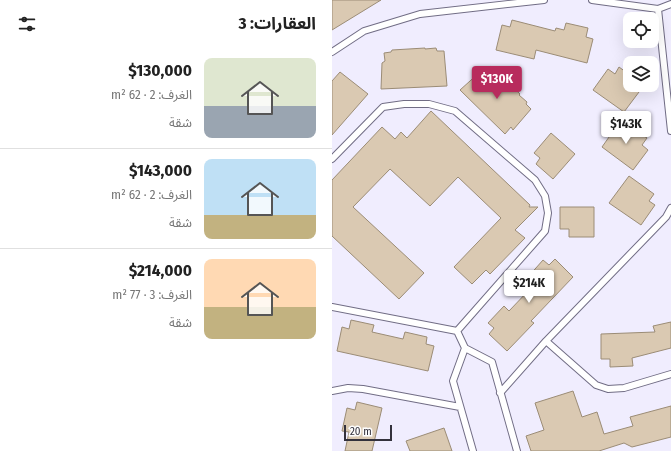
<!DOCTYPE html>
<html lang="ar">
<head>
<meta charset="utf-8">
<style>
	:root { --surface:#fff; --page:#f2f2f2; --text:#222; --muted:#767676; --line:#e0e0e0; --accent:#b82b5d }
	body { margin:0; font-family:"Fira Sans Condensed","Noto Sans Arabic",sans-serif; background:var(--page); color:var(--text); direction:rtl; height:100vh; display:flex; flex-direction:column; font-size:15px; white-space:nowrap }
	* { box-sizing:border-box; margin:0 }
	p { font-size:13px; color:var(--muted) }
	.icon { flex:none; width:22px; height:22px; fill:none; stroke:currentColor; stroke-width:2; stroke-linecap:round; stroke-linejoin:round }
	.map { position:relative; flex:1; overflow:hidden; direction:ltr }
	.drawer { display:flex; flex-direction:column; background:var(--surface); width:332px }
	.drawer>* { flex:none }
	.buttons { position:absolute; left:291px; top:12px; display:grid; gap:8px }
	.buttons a { display:grid; place-items:center; width:36px; height:36px; border-radius:8px; background:var(--surface); box-shadow:0 4px 16px #0002; font-size:20px }
	.scale { position:absolute; left:12px; bottom:10px; width:48px; box-sizing:border-box; padding-left:4px; border:2px solid #33313c; border-top:0; font-size:11px; line-height:14px; white-space:nowrap; color:#33313c; -webkit-text-stroke:3px #fdfdfd; paint-order:stroke }
	.price { position:absolute; translate:-50% -34px; padding:0 9px; border-radius:4px; background:#fff; color:#222; font-size:13px; line-height:26px; filter:drop-shadow(0 1px 2px #0008) }
	.price::after { content:''; position:absolute; left:50%; top:24px; width:12px; height:9px; margin-left:-6px; background:inherit; clip-path:polygon(0 0,100% 0,50% 100%) }
	.price.current { background:var(--accent); color:#fff }
	ul { padding:0; list-style:none }
	li { display:flex; align-items:center; gap:12px; height:100px; padding:0 16px }
	li+li { border-top:1px solid var(--line) }
	li span { display:grid; place-items:center; flex:none; width:112px; height:80px; border-radius:8px; color:#555 }
	li>.icon { margin-inline-start:auto }
	span .icon { width:48px; height:48px; fill:#fffc; stroke-width:1 }
	li b { font-size:17px }
	h2 { display:flex; justify-content:space-between; align-items:center; height:48px; padding:0 16px; font-size:17px }
	main { display:flex; flex:1; min-height:0 }
	.map>svg:first-child { display:block }
	.building { fill:#dac9b2; stroke:#9b8c76 }
	.lines { fill:none; stroke-linecap:round; stroke-linejoin:round }
	.lane-casing { stroke:#716d85; stroke-width:8 }
	.lane { stroke:#fff; stroke-width:6 }
</style>
</head>
<body>
<main>
<div class="map">
<svg width="339" height="451" viewBox="0 0 339 451">
	<rect width="100%" height="100%" fill="#f0edfe"/>
	<path class="building" d="M0 0H49L0 30Z
		M180 20 223 31 224 28 232 30 234 23 256 28 254 37 261 39 255 63 204 50 202 59 164 50 170 25 178 27Z
		M93 48V49L104 48 105 51H112L115 86 49 89 50 63 53 61 52 53 59 52 60 50Z
		M158 66 188 94 187 95 195 102 194 104 199 109 181 130 179 127 173 134 128 90 148 72 151 73Z
		M287 67 298 75V86L307 92 292 112 261 90 276 69 283 74Z
		M8 72 36 94 0 135V81Z
		M99 111 198 205 197 207H206L183 230 193 238 158 274 154 270 140 284 122 267 169 218 126 177 98 206 58 169 21 207 92 273 67 299 0 236V180L50 127 63 139 69 132 75 138Z
		M289 120 315 138 310 145 316 150 301 170 270 147Z
		M219 133 243 154 221 179 204 164 208 158 202 153Z
		M297 176 322 194 317 201 323 205 309 225 277 203Z
		M228 207H262V237H237V229H228Z
		M223 259 241 277 199 321 202 323 175 351 157 334 162 328 156 323 172 306 177 311 198 289 197 288 202 282 196 277 211 260 217 265Z
		M19 320 42 325 40 332 71 339 73 332 95 337 94 344 102 346 96 371 5 351 10 327 17 329Z
		M339 322V348L300 358 301 366 278 367V359H269V334L323 332 321 326Z
		M241 391 250 417 265 412 272 434 301 426 298 417 339 406V437L300 447 292 443 267 451H199L194 436 212 430 203 403Z
		M25 402 50 408 40 451H13L17 432 10 431 15 408 23 410Z
		M112 428 120 451H78L74 441Z"/>
	<g class="lines">
		<g class="lane-casing">
			<path id="lane" d="M260 0 326 9 339 4
				M326 9 339 131
				M0 52 32 31 88 14 212 0
				M0 159 51 107 72 104H97L123 111 203 180 213 196 216 213 213 231 125 331
				M0 307 125 331
				M125 331 133 348 121 381 141 451
				M214 341 264 385 276 389 292 388 339 374
				M133 348 160 362 185 451
				M0 391 16 388 31 389 128 407
				M168 393 214 341 334 217 339 208"/>
		</g>
		<use href="#lane" class="lane"/>
	</g>
</svg>
<div class="buttons">
<a><svg class="icon" aria-label="locate" viewBox="0 0 24 24"><circle cx="12" cy="12" r="6"/><path d="M12 2v4M12 18v4M2 12h4M18 12h4"/></svg></a>
<a><svg class="icon" aria-label="layers" viewBox="0 0 24 24"><path d="M12 4l9 5-9 5-9-5zM3 14l9 5 9-5"/></svg></a>
</div>
<div class="scale">20 m</div>
<b class="price current" style="left:165px;top:100px">$130K</b>
<b class="price" style="left:294px;top:145px">$143K</b>
<b class="price" style="left:197px;top:304px">$214K</b>
</div>
<section class="drawer">
<h2>العقارات: 3<svg class="icon" aria-label="filters" viewBox="0 0 24 24"><path d="M4 7h16M4 17h16"/><circle cx="9" cy="7" r="2"/><circle cx="15" cy="17" r="2"/></svg></h2>
<ul>
<li><span style="background:linear-gradient(#dfe7d0 60%,#9aa5b1 0)"><svg class="icon" aria-label="home" viewBox="0 0 24 24"><path d="M3 11l9-7 9 7M6 9v11h12V9"/></svg></span><div><b>$130,000</b><p>الغرف: 2 · 62 m²</p><p>شقة</p></div></li>
<li><span style="background:linear-gradient(#bfe0f5 70%,#c2b280 0)"><svg class="icon" aria-label="home" viewBox="0 0 24 24"><path d="M3 11l9-7 9 7M6 9v11h12V9"/></svg></span><div><b>$143,000</b><p>الغرف: 2 · 62 m²</p><p>شقة</p></div></li>
<li><span style="background:linear-gradient(#ffd9b3 60%,#c2b280 0)"><svg class="icon" aria-label="home" viewBox="0 0 24 24"><path d="M3 11l9-7 9 7M6 9v11h12V9"/></svg></span><div><b>$214,000</b><p>الغرف: 3 · 77 m²</p><p>شقة</p></div></li>
</ul>
</section>
</main>
</body>
</html>
